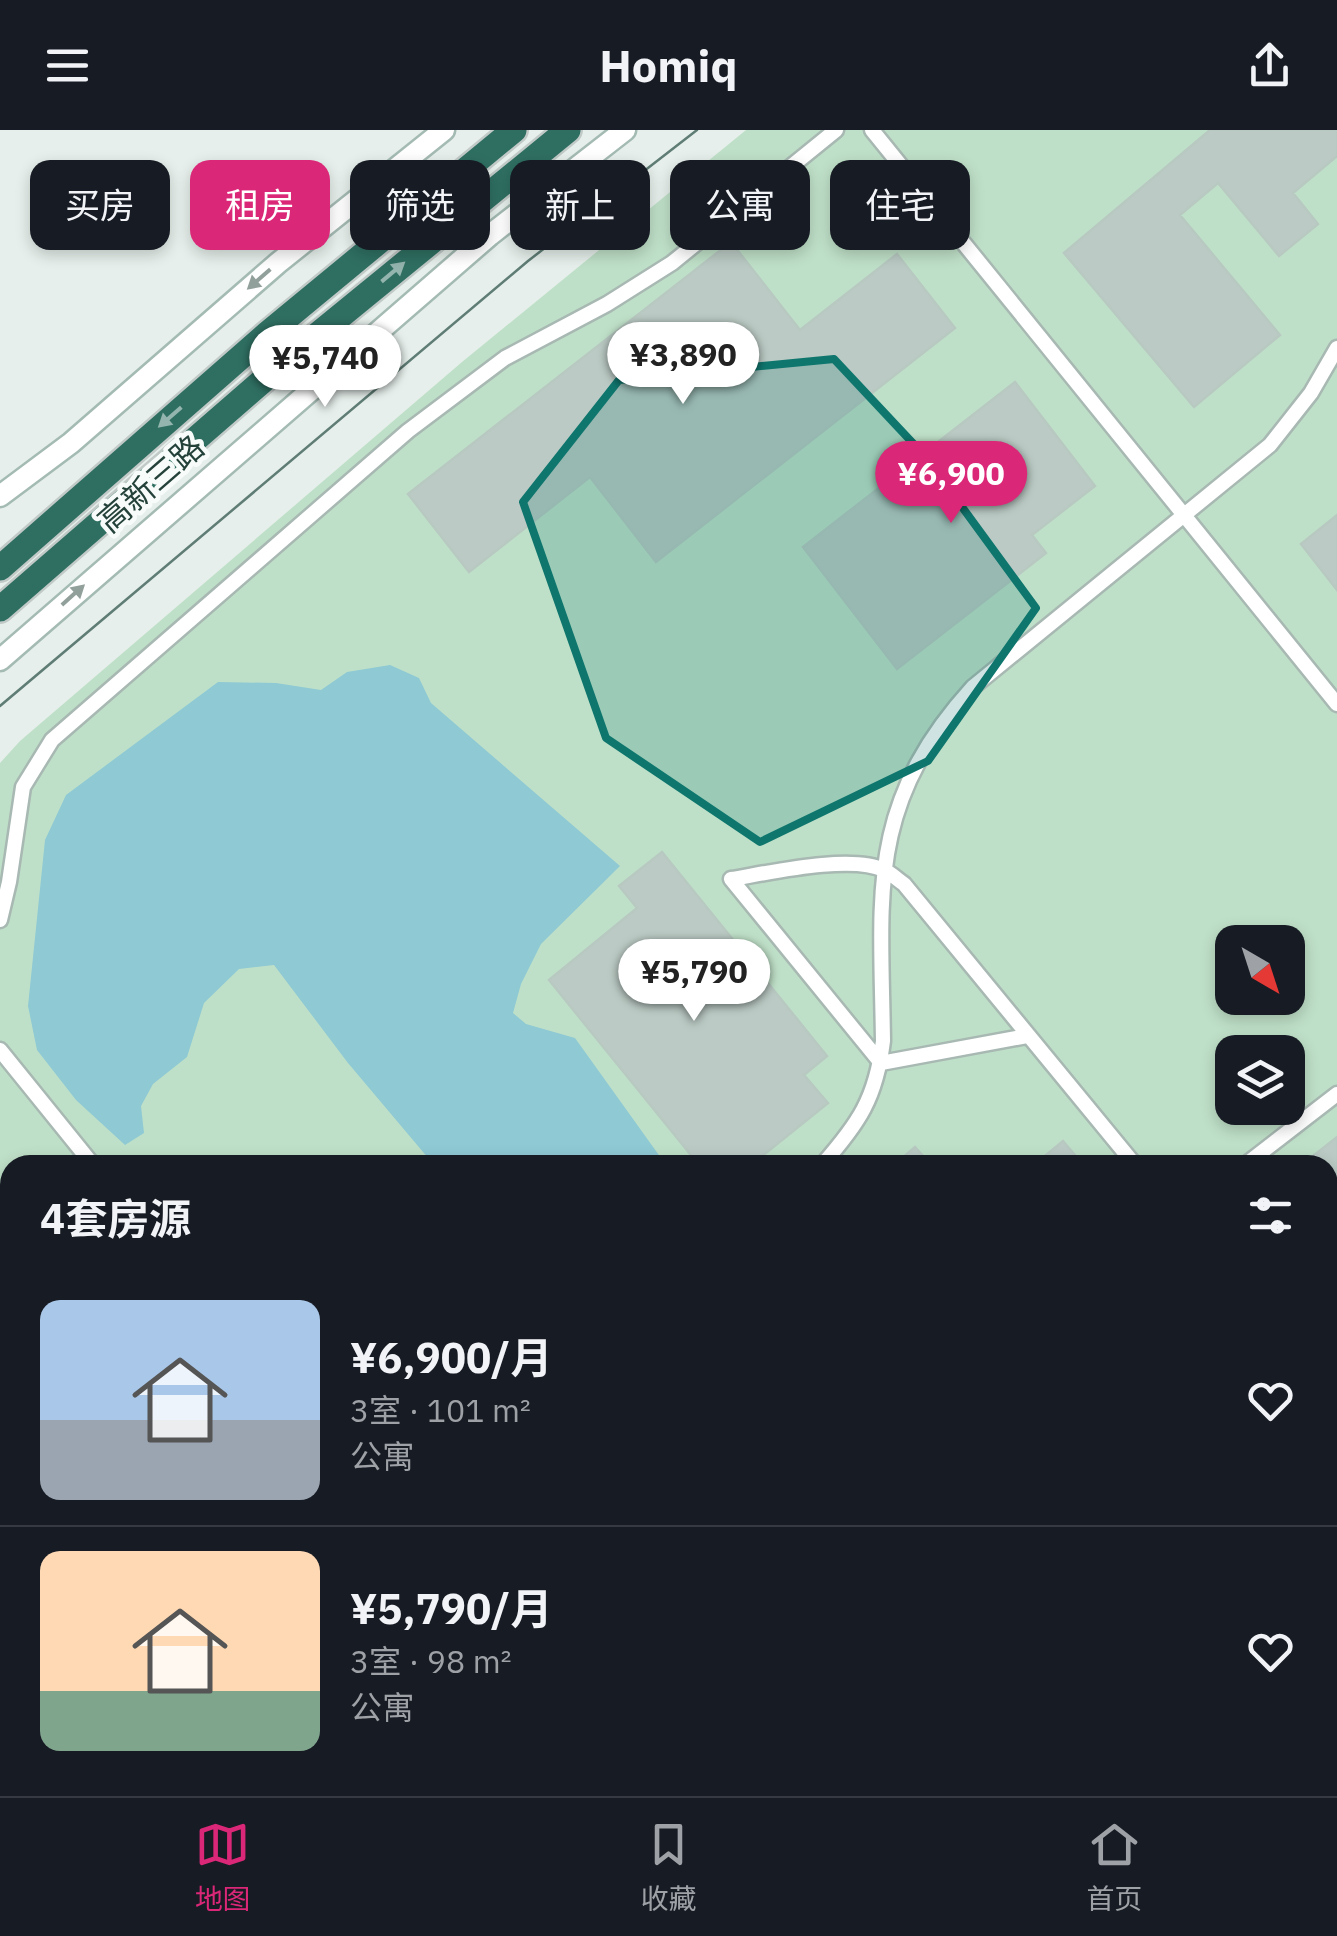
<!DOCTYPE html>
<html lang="zh">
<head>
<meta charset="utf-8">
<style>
	:root { --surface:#171b24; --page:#20242c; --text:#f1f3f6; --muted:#9ea1a6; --line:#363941; --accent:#db2777 }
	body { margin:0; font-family:"IBM Plex Sans","Noto Sans SC",sans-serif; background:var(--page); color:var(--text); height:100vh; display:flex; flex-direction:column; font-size:38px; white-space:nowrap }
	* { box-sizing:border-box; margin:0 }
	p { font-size:32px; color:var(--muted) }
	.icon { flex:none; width:55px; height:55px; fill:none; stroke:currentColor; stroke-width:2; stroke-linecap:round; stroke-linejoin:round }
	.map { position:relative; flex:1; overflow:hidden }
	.panel { position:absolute; left:0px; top:1025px; width:1338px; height:642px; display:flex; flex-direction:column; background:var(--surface); border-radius:30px 30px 0 0; box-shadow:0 5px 15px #0003 }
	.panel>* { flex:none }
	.banner { position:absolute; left:30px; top:30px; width:1278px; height:90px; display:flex; gap:20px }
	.needle { width:65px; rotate:141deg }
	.tools { position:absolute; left:1215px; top:795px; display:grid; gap:20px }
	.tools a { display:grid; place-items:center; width:90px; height:90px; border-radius:20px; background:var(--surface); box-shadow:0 5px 15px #0003; font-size:50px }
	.price { position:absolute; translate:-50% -85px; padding:0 22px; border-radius:35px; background:#fff; color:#222; font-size:32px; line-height:65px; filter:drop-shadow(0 2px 5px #0008) }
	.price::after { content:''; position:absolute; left:50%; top:60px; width:30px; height:22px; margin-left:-15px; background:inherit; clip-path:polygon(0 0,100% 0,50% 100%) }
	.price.active { background:var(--accent); color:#fff }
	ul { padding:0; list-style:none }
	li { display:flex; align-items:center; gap:30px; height:250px; padding:0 40px }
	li+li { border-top:2px solid var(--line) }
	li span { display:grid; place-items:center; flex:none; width:280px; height:200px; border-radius:20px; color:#555 }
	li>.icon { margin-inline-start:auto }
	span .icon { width:120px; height:120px; fill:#fffc; stroke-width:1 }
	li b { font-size:42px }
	h2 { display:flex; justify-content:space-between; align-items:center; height:120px; padding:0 40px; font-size:42px }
	.chip { padding:0 35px; border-radius:20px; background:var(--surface); box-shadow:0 5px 15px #0003; font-size:35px; line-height:90px }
	.chip.active { background:var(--accent); color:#fff }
	header { display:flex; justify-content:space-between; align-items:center; height:130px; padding:0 40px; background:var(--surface); font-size:45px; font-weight:700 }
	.tabs { display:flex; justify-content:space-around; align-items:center; height:140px; border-top:2px solid var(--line); background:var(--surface); font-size:28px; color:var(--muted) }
	.tabs a { display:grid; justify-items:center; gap:5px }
	.tabs .active { color:var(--accent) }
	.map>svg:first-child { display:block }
	.green { fill:#bfe0c8; fill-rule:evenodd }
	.water { fill:#8ec9d4 }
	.building { fill:#bbcac4; stroke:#b8c9c2; stroke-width:2.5 }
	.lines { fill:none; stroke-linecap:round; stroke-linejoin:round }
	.lane-casing { stroke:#a8b8b2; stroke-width:11 }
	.street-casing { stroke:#a8b8b2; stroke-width:19 }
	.secondary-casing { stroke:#a4bbb3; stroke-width:25 }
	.primary-casing { stroke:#c2cac8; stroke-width:28 }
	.highway-casing { stroke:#c2cac8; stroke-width:30 }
	.path { stroke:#86b3a5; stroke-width:2.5; stroke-dasharray:5 8; stroke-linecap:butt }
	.lane { stroke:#fff; stroke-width:6 }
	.street { stroke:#fff; stroke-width:14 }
	.secondary { stroke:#fff; stroke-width:20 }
	.primary { stroke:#6aa596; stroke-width:22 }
	.highway { stroke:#2f6f62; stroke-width:25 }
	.tram { stroke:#5f7d75; stroke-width:2.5 }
	.path-bridge { stroke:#86b3a5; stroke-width:2.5; stroke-dasharray:5 8; stroke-linecap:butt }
	.oneway { fill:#93b5ae }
	.oneway2 { fill:#92a09c }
	.marked { fill:#0f766e; fill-opacity:0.2; stroke:#0f766e; stroke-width:8; stroke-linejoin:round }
	.labels { text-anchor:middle; stroke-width:9; stroke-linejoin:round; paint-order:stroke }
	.street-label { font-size:32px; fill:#24423a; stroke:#f7fbf9 }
</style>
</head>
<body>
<header><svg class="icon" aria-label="menu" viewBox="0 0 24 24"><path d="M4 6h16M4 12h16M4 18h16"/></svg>Homiq<svg class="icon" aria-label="share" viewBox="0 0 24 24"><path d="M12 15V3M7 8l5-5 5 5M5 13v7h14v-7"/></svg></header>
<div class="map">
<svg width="1337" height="1666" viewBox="0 0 1337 1666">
	<rect width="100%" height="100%" fill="#e6efeb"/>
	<path class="green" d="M746 0H1337V1253L1328 1262V1035H10V1658H884L872 1666H0V633L20 611 462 232ZM1232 812H1288V868H1232ZM1232 922H1288V978H1232Z
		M1337 1432V1666H1071L1080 1658H1328V1440Z"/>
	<path class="water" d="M390 535 419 548 431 573 620 736 541 814 521 854 513 883 526 894 575 908 666 1035H434L348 933 274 835 239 839 204 873 187 927 153 954 141 976 144 1003 125 1015 76 970 37 920 28 876 45 710 66 665 218 552 276 553 321 560 347 542Z"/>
	<path class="building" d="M1210 0H1337V26L1293 63 1318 94 1279 126 1218 53 1180 85 1280 205 1194 277 1064 123Z
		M731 112 800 200 897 124 955 198 656 432 590 347 469 442 408 364Z
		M1015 252 1095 356 1032 405 1046 423 897 539 803 417Z
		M1337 385V460L1301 414Z
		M662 722 827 926 804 945 828 973 751 1035H699L549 850 637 778 619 756Z
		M1337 1007V1075L1328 1083V1071L1335 1065 1328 1055V1035H1312L1308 1030Z
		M1063 1011 1080 1031 1075 1035H1034Z
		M915 1017 931 1035H894Z
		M1328 1112 1337 1124V1191L1329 1197 1337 1212 1328 1220Z"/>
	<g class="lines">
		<g class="lane-casing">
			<path id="lane" d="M1328 1355 1337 1346
				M1328 1375 1337 1366
				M973 1666 983 1658
				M993 1666 1003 1658"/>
		</g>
		<g class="street-casing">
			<path id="street" d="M872 0 1337 574
				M731 749C768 743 851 724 884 740 891 743 898 750 904 754L1135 1035
				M731 749 881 933 1027 906
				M0 790 9 752 23 657 52 610 408 301 505 228 607 174 672 133 836 0
				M0 920 93 1035
				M822 1035C859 993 876 968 883 911 881 764 866 675 973 557L1270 315 1311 263 1337 218
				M1245 1035 1337 964
				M738 1658 745 1666
				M40 1661 45 1658
				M762 1666 772 1658"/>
		</g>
		<g class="secondary-casing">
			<path id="secondary" d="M0 366 71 313 278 133 444 0
				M0 530 490 105 625 0"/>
		</g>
		<g class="primary-casing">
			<path id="primary" d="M1328 1312 1337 1303
				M1328 1420 1337 1411
				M913 1666 923 1658
				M1051 1666 1060 1658"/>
		</g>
		<g class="highway-casing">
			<path id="highway" d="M0 438 267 204 514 0
				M0 479 289 228 568 0"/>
		</g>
		<path class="path" d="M1160 1658 1163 1666
			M1304 1658 1317 1666
			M1121 1666 1137 1658
			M1208 1666 1209 1658"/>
		<use href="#lane" class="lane"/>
		<use href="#street" class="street"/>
		<use href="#secondary" class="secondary"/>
		<use href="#primary" class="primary"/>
		<use href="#highway" class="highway"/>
		<path class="tram" d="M0 576 528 131 697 0"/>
		<path class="path-bridge" d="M994 1658 1000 1666"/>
	</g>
	<defs><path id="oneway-solid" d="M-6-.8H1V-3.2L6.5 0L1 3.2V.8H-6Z" transform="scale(2.5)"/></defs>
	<g class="oneway">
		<use href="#oneway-solid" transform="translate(393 142) rotate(-40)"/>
		<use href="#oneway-solid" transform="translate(170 287) rotate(139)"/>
	</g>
	<g class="oneway2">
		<use href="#oneway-solid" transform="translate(259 149) rotate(139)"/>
		<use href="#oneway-solid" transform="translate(73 465) rotate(-42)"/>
	</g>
	<path class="marked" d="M834 229 924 325 1036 478 928 631 760 712 606 608 523 372 619 250Z"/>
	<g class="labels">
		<g class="street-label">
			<text transform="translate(151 354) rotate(-41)" y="11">高新三路</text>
		</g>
	</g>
</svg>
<div class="tools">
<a><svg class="needle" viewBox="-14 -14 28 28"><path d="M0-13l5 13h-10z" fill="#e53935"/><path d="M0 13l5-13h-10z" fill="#9ea1a6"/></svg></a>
<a><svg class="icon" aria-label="layers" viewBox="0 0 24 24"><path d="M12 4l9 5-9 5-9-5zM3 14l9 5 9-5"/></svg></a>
</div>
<b class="price" style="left:683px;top:277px">¥3,890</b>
<b class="price" style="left:325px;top:280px">¥5,740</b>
<b class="price active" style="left:951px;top:396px">¥6,900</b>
<b class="price" style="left:694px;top:894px">¥5,790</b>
<div class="banner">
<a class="chip">买房</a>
<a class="chip active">租房</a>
<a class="chip">筛选</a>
<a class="chip">新上</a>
<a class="chip">公寓</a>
<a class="chip">住宅</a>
</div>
<section class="panel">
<h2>4套房源<svg class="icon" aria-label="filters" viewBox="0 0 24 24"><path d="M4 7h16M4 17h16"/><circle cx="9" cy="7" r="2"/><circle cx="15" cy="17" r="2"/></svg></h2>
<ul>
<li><span style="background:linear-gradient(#a9c7e8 60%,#9aa5b1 0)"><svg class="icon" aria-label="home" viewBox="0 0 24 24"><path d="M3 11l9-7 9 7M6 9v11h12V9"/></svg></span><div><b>¥6,900/月</b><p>3室 · 101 m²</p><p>公寓</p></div><svg class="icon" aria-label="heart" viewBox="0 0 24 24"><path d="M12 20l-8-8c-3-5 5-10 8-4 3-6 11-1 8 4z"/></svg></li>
<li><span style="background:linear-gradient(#ffd9b3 70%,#7fa58c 0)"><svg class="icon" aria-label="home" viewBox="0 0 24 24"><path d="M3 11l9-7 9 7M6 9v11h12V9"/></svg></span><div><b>¥5,790/月</b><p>3室 · 98 m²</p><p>公寓</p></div><svg class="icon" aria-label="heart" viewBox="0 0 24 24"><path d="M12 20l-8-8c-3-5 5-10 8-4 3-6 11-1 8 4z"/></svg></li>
</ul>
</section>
</div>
<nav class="tabs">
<a class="active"><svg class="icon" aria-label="map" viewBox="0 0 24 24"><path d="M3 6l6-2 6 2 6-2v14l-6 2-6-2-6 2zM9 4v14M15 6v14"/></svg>地图</a>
<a><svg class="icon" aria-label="saved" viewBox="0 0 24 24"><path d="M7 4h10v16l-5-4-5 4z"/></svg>收藏</a>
<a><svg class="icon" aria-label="home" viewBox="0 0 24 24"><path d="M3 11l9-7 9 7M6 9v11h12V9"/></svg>首页</a>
</nav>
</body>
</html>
